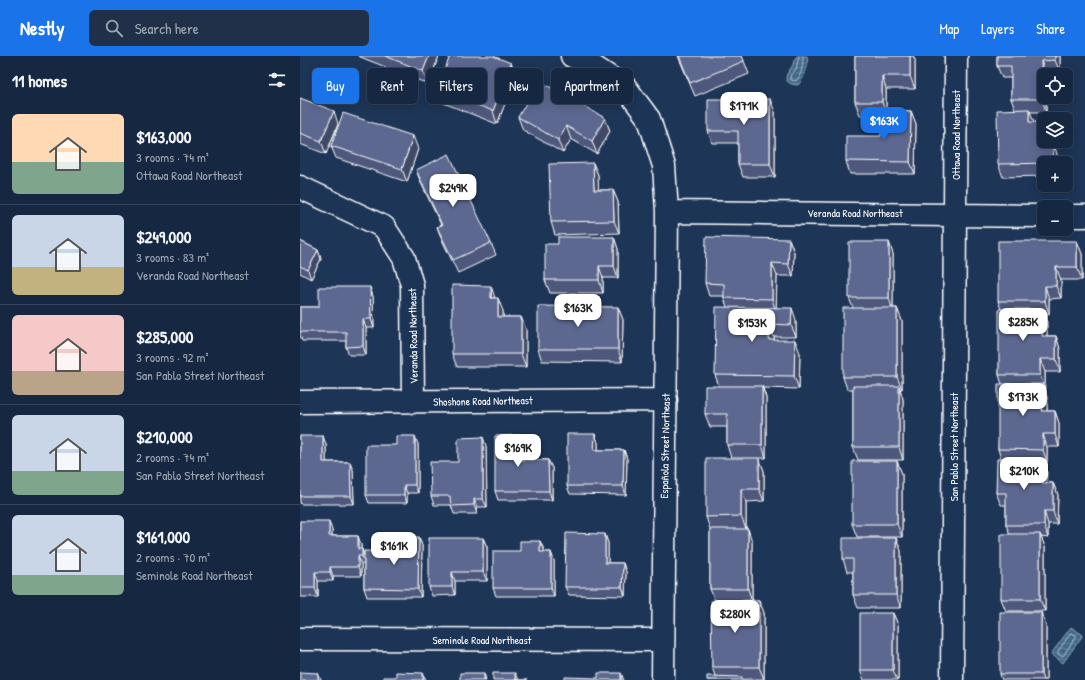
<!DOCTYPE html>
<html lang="en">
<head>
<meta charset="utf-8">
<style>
	:root { --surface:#162841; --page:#1f3048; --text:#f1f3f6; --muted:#9ea6b1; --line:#35445a; --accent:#1a73e8 }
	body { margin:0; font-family:"Patrick Hand",sans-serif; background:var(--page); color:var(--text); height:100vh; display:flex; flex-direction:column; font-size:15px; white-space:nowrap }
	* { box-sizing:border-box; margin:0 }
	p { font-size:13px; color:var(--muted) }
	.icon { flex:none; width:22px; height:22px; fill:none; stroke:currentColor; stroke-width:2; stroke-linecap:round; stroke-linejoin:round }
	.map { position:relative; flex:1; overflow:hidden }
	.panel { display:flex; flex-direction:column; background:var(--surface); width:300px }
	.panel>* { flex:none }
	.top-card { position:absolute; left:12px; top:12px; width:380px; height:36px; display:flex; gap:8px }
	.buttons { position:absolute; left:737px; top:12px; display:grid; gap:8px }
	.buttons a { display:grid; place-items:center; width:36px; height:36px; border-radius:6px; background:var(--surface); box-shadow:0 2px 10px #0003,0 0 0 1px var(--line); font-size:20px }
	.price { position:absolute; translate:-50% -34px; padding:0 9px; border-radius:8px; background:#fff; color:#222; font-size:13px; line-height:26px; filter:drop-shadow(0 1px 2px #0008) }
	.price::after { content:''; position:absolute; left:50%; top:24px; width:12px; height:9px; margin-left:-6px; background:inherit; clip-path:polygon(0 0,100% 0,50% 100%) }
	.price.current { background:var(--accent); color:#fff }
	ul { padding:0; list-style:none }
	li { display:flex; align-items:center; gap:12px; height:100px; padding:0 12px }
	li+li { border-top:1px solid var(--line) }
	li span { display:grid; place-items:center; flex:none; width:112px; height:80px; border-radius:6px; color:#555 }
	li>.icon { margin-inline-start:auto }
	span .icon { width:48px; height:48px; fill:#fffc; stroke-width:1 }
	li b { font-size:17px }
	h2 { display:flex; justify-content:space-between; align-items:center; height:48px; padding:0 12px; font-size:17px }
	.tag { padding:0 14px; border-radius:6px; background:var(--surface); box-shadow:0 2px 10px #0003,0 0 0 1px var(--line); font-size:14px; line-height:36px }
	.tag.current { background:var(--accent); color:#fff }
	header { display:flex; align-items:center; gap:24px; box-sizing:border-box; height:56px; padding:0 20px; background:var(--accent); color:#fff }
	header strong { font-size:19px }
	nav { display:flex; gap:22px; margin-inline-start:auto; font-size:14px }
	.search { width:280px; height:36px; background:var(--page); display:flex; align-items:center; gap:10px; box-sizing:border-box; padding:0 14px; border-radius:6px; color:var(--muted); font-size:15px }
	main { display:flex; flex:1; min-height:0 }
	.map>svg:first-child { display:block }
	.water { fill:url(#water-rules); stroke:#8da4b8 }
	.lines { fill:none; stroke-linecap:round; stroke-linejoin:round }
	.shore { stroke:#b3c3cf; stroke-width:1 }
	.minor-casing { stroke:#fff; stroke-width:25 }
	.minor { stroke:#1d3557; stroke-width:22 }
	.wall { fill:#4e597c; stroke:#fff }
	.shaded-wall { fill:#404965; stroke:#fff }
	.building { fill:#5b6890; stroke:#fff }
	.labels { text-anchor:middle; stroke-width:3; stroke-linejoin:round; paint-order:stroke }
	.street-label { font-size:11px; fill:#fff; stroke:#1d3557 }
</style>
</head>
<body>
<header>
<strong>Nestly</strong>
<div class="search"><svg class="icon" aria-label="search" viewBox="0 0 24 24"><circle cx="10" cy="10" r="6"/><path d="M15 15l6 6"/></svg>Search here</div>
<nav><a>Map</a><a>Layers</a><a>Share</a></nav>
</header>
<main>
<section class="panel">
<h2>11 homes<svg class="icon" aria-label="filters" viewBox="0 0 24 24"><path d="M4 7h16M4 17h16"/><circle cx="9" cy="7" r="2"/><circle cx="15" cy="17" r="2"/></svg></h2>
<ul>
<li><span style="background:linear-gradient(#ffd9b3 60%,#7fa58c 0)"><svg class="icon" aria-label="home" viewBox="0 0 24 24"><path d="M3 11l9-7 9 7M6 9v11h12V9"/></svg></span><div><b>$163,000</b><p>3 rooms · 74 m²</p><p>Ottawa Road Northeast</p></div></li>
<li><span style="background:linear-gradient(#c9d6e8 65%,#c2b280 0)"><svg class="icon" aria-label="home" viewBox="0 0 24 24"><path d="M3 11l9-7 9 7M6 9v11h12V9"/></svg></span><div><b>$249,000</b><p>3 rooms · 83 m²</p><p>Veranda Road Northeast</p></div></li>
<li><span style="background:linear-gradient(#f6c9c9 70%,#b9a48a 0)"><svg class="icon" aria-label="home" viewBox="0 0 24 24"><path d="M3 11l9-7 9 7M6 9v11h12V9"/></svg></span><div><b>$285,000</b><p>3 rooms · 92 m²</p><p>San Pablo Street Northeast</p></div></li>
<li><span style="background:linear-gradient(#c9d6e8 70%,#7fa58c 0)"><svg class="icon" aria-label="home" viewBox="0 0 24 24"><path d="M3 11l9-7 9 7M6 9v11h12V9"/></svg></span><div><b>$210,000</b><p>2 rooms · 74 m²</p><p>San Pablo Street Northeast</p></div></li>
<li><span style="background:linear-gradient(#c9d6e8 75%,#7fa58c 0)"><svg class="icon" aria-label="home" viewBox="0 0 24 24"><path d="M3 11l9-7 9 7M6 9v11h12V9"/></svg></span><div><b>$161,000</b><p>2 rooms · 70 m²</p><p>Seminole Road Northeast</p></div></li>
</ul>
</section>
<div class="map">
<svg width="785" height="624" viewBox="0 0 785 624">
	<defs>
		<pattern id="water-rules" width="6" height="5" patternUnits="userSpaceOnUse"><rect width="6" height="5" fill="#416888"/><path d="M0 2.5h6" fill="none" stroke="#5e7f9a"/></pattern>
	</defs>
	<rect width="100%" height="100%" fill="#1d3557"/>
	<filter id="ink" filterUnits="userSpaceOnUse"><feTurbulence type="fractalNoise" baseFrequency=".025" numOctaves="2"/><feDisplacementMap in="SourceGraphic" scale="8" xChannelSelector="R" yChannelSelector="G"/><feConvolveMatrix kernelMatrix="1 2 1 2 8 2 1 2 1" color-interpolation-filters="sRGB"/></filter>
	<g filter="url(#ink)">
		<path class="water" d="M497 0H507C509 9 505 22 498 29 492 29 483 26 487 18 488 16 490 14 491 12 494 8 493 4 497 0Z
			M771 571 783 579 763 607 751 598Z"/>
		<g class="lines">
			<path class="shore" d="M499 0 496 13 490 20 491 24 496 25C502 19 503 8 503 0
				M771 577 776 579V581L763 600H761L758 598V596Z"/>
			<g class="minor-casing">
				<path id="minor" d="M272 0 294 11 326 32 349 63 364 110 367 156 363 624
					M0 131 84 171 104 202 112 229 113 346
					M367 156 744 160
					M766 160H785
					M0 346 366 344
					M0 583 363 584
					M652 624 656 0"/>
			</g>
			<use href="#minor" class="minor"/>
		</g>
		<path class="wall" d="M58 0H139L128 28Z
			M378 0H442L449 18 395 40Z
			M555 0H613L615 4V33H586V55H611L616 68 615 118H550L546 105 581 80V59H560L555 46Z
			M697 0H760V17H746L744 41H746V56H730L734 66H741L744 76V85L757 98 744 107V120L703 121 698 108 715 53 711 43V22H702L697 10Z
			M211 7 216 20 197 68 141 46 137 34Z
			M0 42 38 68 26 98 0 88Z
			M475 56V121H443L438 108V87H412L408 75Z
			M218 61 305 62 310 75 297 98 271 83 263 97 223 74Z
			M31 90 118 93 107 126 36 102Z
			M293 107 298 119V134H313L318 146 319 177 255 179 251 166Z
			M116 114 191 187 196 199 158 217 142 184 137 171 141 169 121 127Z
			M314 181 318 193V222H303V237H250L245 224 258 188Z
			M489 183 494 196 493 220H477L476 252 496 264V281H474V284L500 297 499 333 463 332 466 342V402H459L464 415V445L446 446V473H448L452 486V544H459L464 557V623L407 624 415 620 412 611 415 545 410 533V473L406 461 431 402 427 389V371H410L405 358 419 330 415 319 427 251 424 242V240H409L405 227Z
			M0 185 18 194 21 203 11 223 0 217Z
			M777 185 782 198V224H761V242L749 243V258H744L747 266V280H756L760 293V316H745V332H744L747 341V355H755L759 367V391H747V406H743L747 416 746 427H753L758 439 757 468H748V482L741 481 745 491V555H706L701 543 710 478 706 469V449H701L696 437 701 403 698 393 702 328 699 319 701 253 698 245Z
			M589 186 593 198V252H597L602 265V333H600L603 343V404H558L553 391V333H547L543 321 553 252 549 242Z
			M73 240 74 272H66V299H49L46 291V285H2L0 279V251H19Z
			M195 242 203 255V261H221L226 273V311H157L152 298Z
			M318 251 323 264 322 306 242 305 238 293Z
			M295 378 298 387V394H324L327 403 326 439 270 438 267 430Z
			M219 379 223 388V404H248L252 412V444H198L195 435Z
			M0 380 26 388V406H50L53 414 54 448H1L0 447Z
			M118 388V437H107V447H69L66 439 96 389Z
			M186 390 187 451H177V458H154L151 449H134L131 440 158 406Z
			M597 405 602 418V481H557L552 468Z
			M0 465 32 474V480H58L61 489V493L64 500 97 496 119 481 122 490 121 541H67L64 532V508H61V520H33V525H18V541H0Z
			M305 478 308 487V507H323L326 516 325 540 269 539 265 531Z
			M183 482 187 491V525H155V539L132 540 129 531Z
			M596 482 601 495V552H558L553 539V516H547L543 503Z
			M240 485 244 494V496H251L254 505V540H196L193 532 220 495Z
			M593 557 598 569V624H564L560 614Z
			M746 569V624H702L700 618Z"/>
		<path class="shaded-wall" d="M129 0H139L128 28 123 15Z
			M610 0H613L615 4V33L610 20Z
			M755 0H760V17L755 4Z
			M741 5 746 17V19H744V41H746V56L742 43Z
			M211 7 216 20 197 68 193 55Z
			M582 20 586 33V59L582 46Z
			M470 43 475 56V121L470 108Z
			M729 53 734 66V79L729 66Z
			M34 55 38 68 26 98 21 85Z
			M611 55 616 68 615 118 610 106Z
			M305 62 310 75 297 98 292 85Z
			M741 66 744 76V85H741Z
			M266 70 271 83 263 97 258 84Z
			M113 80 118 93 107 126 102 113Z
			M753 85 757 98 758 107H753Z
			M293 107 298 119 299 147 294 134Z
			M313 134 318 146 319 177 314 165Z
			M314 181 318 193V222L314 210Z
			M489 183 494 196 493 220 488 208Z
			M777 185 782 198V224L777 211Z
			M589 186 593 198V255L589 242Z
			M18 194 21 203 11 223 8 214Z
			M472 207 477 220 476 256 472 243Z
			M299 210 303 222V237L299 224Z
			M756 211 761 224V242L756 230Z
			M191 230 195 242H191Z
			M745 230 749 243V258L745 245Z
			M70 231 73 240 74 272 71 263Z
			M198 242 203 255V273L198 261Z
			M318 251 323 264 322 306 318 293Z
			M492 252 496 264V281L491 269Z
			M597 252 602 265V333L597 321Z
			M743 253 747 266V292L742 280Z
			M221 261 226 273V311L221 298Z
			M63 263 66 272V299L63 290Z
			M469 268 474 281V296L469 284Z
			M756 280 760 293V316L756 303Z
			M495 284 500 297 499 333 494 320Z
			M740 303 745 316V332L740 319Z
			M742 328 747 341V367L742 355Z
			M462 330 466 342V402L462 389Z
			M599 330 603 343V404L599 391Z
			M755 355 759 367V391L755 378Z
			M295 378 298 387V403L294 394Z
			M743 378 747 391V406L743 394Z
			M219 379 223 388V412L219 404Z
			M23 380 26 388V414L23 406Z
			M115 380 118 388V437L115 429Z
			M183 381 186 390 187 451 183 443Z
			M324 394 327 403 326 439 323 430Z
			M459 402 464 415V445L459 433Z
			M248 404 252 412V444L249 435Z
			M742 404 747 416 746 439 742 427Z
			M597 405 602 418V481L597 468Z
			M50 406 53 414 54 448 51 440Z
			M753 427 758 439 757 468 753 455Z
			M104 429 107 437V447L104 439Z
			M441 433 446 446V473L441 460Z
			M174 443 177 451V458L174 449Z
			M744 455 748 468V482L744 469Z
			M29 465 32 474V489L29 480Z
			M448 473 452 486V545L448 533Z
			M305 478 308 487V516L305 507Z
			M740 478 745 491V555L740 543Z
			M58 480 61 489V500L58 493Z
			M119 481 122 490 121 541 118 533Z
			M183 482 187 491V525L183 516Z
			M596 482 601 495V552L596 539Z
			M240 485 244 494V505L240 496Z
			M62 493 65 502V508L62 500Z
			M251 496 254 505V540L251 532Z
			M58 500 61 508V520L58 511Z
			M323 507 326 516 325 540 322 531Z
			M30 511 33 520V525L30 516Z
			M15 516 18 525V541L15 532Z
			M152 516 155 525V539L152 531Z
			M459 544 464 557V623L459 611Z
			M741 556 746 569V624H743L741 618Z
			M593 557 598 569V624H597L593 614Z
			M18 617 21 624H18Z
			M123 617 126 624H123Z
			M184 617 186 624H184Z
			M215 617 218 624H215Z
			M321 617 324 624H321Z"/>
		<path class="building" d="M85 0H129L123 15Z
			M150 0H193L211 7 193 55 137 34Z
			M379 0H442L444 5 390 27Z
			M555 0H610V20H582V46H555Z
			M697 0H755V4L741 5 742 43H711V10H697Z
			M239 25 305 62 292 85 266 70 258 84 218 61Z
			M0 42 34 55 21 85 0 77Z
			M408 43H470V108H438V75H408Z
			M729 53V66H741V85H753V107L698 108 697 54Z
			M582 55H611L610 106 546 105V80H581Z
			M43 57 113 80 102 113 31 90Z
			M149 98 191 187 153 204 137 171 142 169 116 114Z
			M293 107 294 134H313L314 165 251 166 249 108Z
			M258 181H314V210H299V224H245V188H258Z
			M406 181 489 183 488 208 472 207V243L424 242V228L405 227Z
			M0 185 18 194 8 214 0 210Z
			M698 185H777V211H756V230H745V245H698Z
			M549 186H589V242H549Z
			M152 229 191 230V242H198V261H221V298H152Z
			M19 231H70L71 263H63V290L46 291V276H0V251H19Z
			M238 250 318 251V293H238Z
			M416 251 492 252 491 269 469 268V284H495L494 320 415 319Z
			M543 252H597V321H543Z
			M699 253H743L742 280H756V303H740V319H699Z
			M698 328H742V355H755V378H743V394L698 393Z
			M405 330H462V389H427V358H405Z
			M553 330H599V391H553Z
			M267 378H295L294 394H324L323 430H267Z
			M219 379V404H248L249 435H195V380Z
			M0 380H23V406H50L51 440H0Z
			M96 380H115V429H104V439H66V389H96Z
			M183 381V443H174V449L151 450 150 440H131L130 406H158V382Z
			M406 402H459V433H441V460L406 461Z
			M697 403 742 404V427H753V455H744V469H706V437H696Z
			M552 405H597V468H552Z
			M0 465H29V480H58V493H62V500H58V511H30V516H15V532H0Z
			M410 473H448V533H410Z
			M266 477 305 478V507H323L322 531H265Z
			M701 478H740V543H701Z
			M97 481H119L118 533 64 532V495L97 496Z
			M129 482H183V516H152V531H129Z
			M543 482H596V539H553V503H543Z
			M220 485H240V496H251V532H193V495H220Z
			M459 544V611H412L411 545Z
			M700 556H741V618H700Z
			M560 557H593V614H560Z
			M0 616 18 617V624H0Z
			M96 616 123 617V624H83V621H96Z
			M160 617H184V624H160Z
			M193 617H215V624H227H193Z
			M298 617H321V624H265V621L298 622Z
			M407 620 442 621V624H407Z"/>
	</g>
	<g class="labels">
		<g class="street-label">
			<text transform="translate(656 79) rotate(-90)" y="4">Ottawa Road Northeast</text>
			<text x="555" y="161">Veranda Road Northeast</text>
			<text transform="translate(113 280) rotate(-91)" y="4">Veranda Road Northeast</text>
			<text transform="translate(183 345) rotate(-1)" y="4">Shoshone Road Northeast</text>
			<text transform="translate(365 390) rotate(-89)" y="4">Española Street Northeast</text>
			<text transform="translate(654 391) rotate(-90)" y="4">San Pablo Street Northeast</text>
			<text x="182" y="588">Seminole Road Northeast</text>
		</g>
	</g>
</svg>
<div class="buttons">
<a><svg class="icon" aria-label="locate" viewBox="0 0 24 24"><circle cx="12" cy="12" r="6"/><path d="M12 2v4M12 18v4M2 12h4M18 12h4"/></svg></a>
<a><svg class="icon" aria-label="layers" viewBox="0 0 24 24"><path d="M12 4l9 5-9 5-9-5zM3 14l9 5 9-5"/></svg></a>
<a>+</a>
<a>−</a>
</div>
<b class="price" style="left:444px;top:70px">$171K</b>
<b class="price current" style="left:584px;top:85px">$163K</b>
<b class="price" style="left:153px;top:152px">$249K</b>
<b class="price" style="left:278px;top:272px">$163K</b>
<b class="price" style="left:723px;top:286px">$285K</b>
<b class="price" style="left:452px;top:287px">$153K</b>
<b class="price" style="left:723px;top:361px">$173K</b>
<b class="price" style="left:218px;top:412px">$169K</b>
<b class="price" style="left:724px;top:435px">$210K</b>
<b class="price" style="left:94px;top:510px">$161K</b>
<b class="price" style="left:435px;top:578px">$280K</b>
<div class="top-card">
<a class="tag current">Buy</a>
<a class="tag">Rent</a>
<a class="tag">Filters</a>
<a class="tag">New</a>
<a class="tag">Apartment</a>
</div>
</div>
</main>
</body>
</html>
